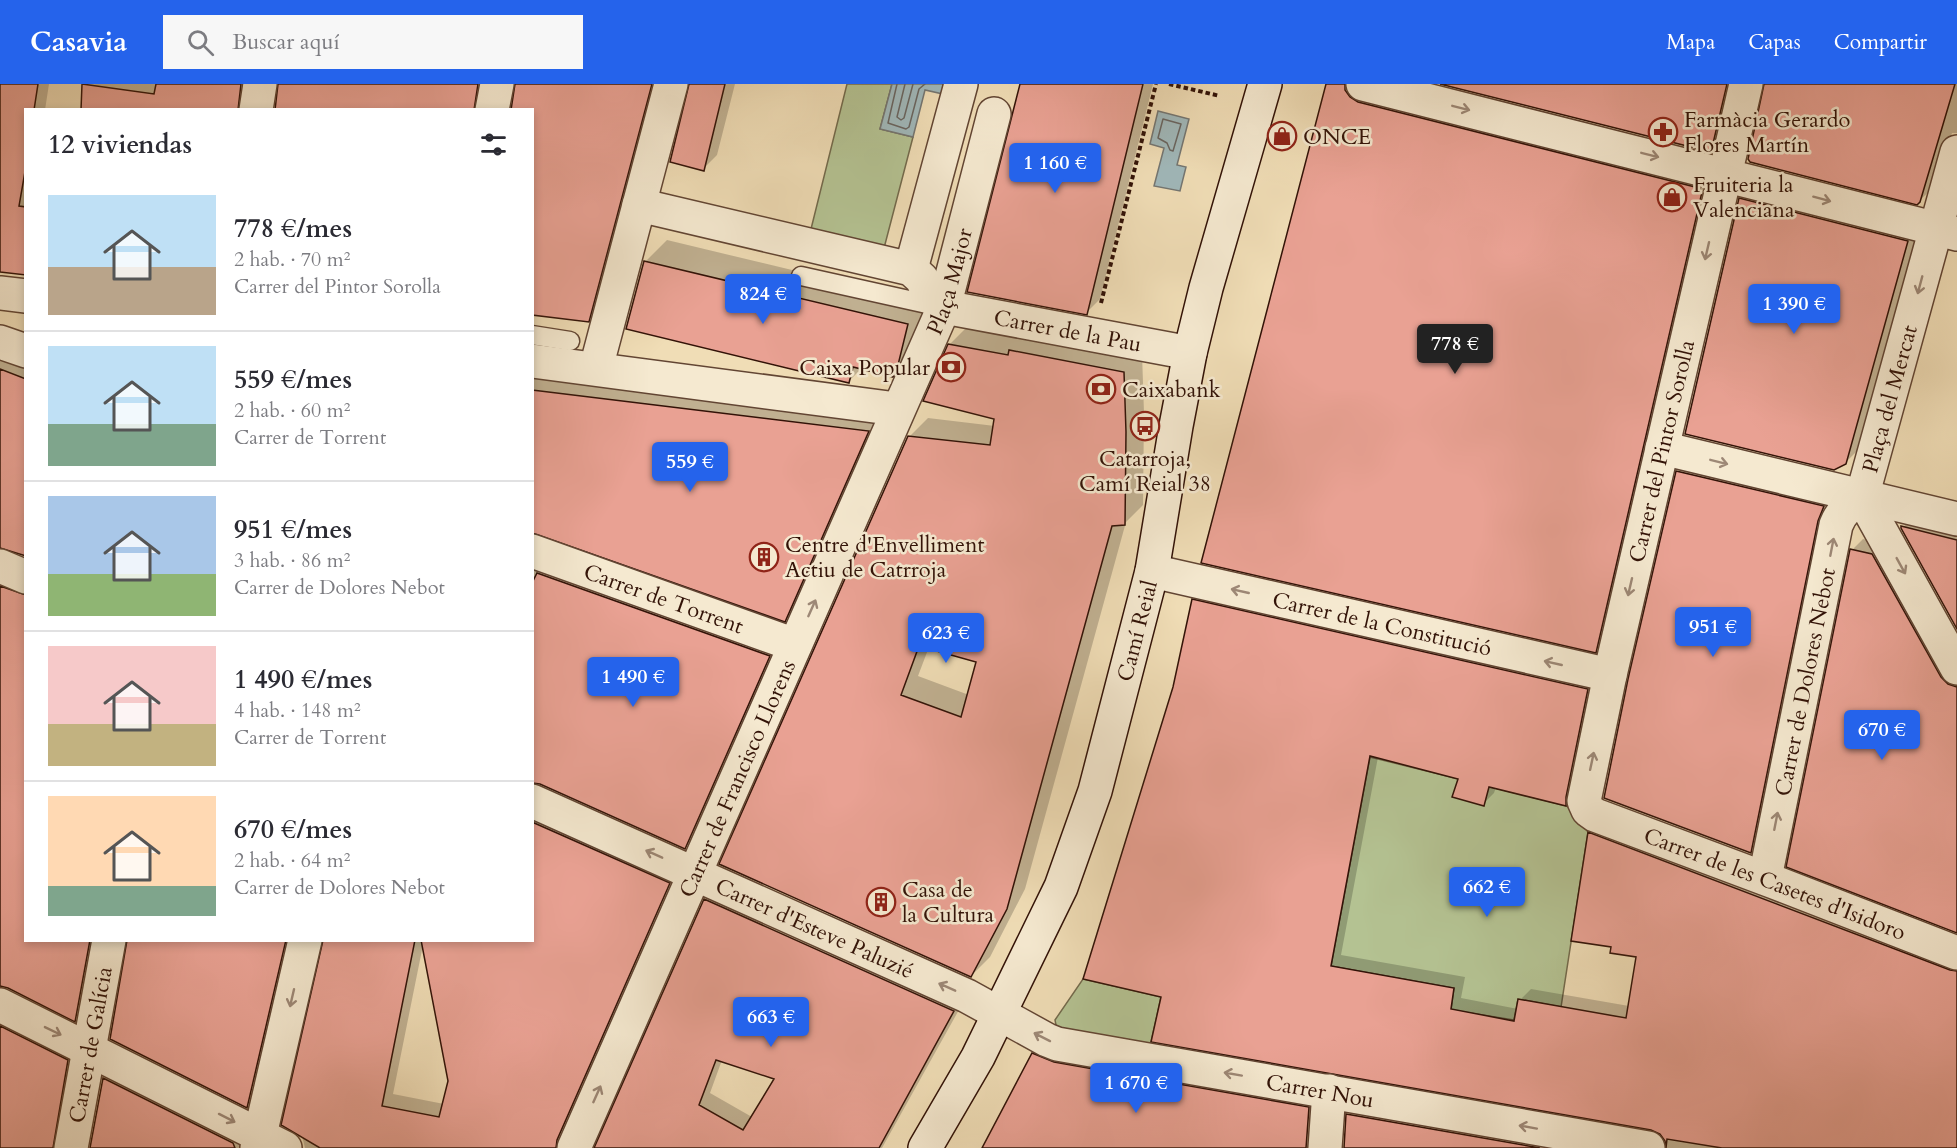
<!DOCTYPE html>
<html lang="es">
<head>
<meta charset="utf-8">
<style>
	:root { --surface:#fff; --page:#f7f7f7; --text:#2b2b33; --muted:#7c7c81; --line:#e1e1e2; --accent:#2563eb }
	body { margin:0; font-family:Cardo,serif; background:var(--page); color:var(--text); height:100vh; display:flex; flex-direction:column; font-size:22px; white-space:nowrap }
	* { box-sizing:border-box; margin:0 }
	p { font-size:20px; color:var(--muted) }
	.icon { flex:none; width:33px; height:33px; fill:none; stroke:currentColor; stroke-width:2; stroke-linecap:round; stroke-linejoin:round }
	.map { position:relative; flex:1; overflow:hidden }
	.details { position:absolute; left:24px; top:24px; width:510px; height:834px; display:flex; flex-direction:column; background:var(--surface); border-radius:0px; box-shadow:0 3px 9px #0003 }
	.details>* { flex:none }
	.price { position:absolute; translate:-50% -51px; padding:0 14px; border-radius:6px; background:var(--accent); color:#fff; font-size:20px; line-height:39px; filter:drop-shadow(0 2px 3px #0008) }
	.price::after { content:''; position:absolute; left:50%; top:36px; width:18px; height:14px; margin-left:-9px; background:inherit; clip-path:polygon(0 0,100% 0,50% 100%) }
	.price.active { background:#222; color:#fff }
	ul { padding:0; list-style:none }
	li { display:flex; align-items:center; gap:18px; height:150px; padding:0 24px }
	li+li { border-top:2px solid var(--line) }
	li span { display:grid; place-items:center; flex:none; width:168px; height:120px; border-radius:0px; color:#555 }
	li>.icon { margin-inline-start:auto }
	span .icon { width:72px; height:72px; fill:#fffc; stroke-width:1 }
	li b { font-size:26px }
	h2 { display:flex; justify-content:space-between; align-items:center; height:72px; padding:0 24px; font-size:26px }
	header { display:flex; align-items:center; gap:36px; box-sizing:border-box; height:84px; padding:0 30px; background:var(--accent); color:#fff }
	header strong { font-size:28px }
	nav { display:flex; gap:33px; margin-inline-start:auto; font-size:21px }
	.search { width:420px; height:54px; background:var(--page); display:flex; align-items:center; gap:15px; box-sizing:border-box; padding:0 21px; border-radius:0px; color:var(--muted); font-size:22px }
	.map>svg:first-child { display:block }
	.green { fill:#b4c292; stroke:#736a4c; stroke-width:1.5 }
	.water { fill:#a0b8ba; stroke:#747672; stroke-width:1.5 }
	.shadow { fill:#0003; fill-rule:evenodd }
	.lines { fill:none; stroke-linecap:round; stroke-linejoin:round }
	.shore { stroke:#696560; stroke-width:1.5 }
	.building { fill:#e9a193; stroke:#321207; stroke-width:1.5; fill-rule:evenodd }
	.lane-casing { stroke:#624533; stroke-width:21 }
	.street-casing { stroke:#624533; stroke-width:36 }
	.secondary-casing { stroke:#321207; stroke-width:36 }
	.path { stroke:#321207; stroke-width:4; stroke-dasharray:4.5 3; stroke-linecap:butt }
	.lane { stroke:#f5e9d0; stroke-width:18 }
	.street { stroke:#f5e9d0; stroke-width:33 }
	.secondary { stroke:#f5e9d0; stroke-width:33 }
	.oneway { stroke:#9d8876 }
	.labels { text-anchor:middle; stroke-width:5; stroke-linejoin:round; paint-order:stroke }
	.poi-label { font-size:22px; fill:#321207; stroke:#f5e9d0; text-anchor:start }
	.street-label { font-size:22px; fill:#321207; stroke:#f5e9d0 }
</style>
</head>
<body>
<header>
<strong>Casavia</strong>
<div class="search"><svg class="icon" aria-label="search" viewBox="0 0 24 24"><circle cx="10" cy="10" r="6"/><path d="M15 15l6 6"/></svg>Buscar aquí</div>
<nav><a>Mapa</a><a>Capas</a><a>Compartir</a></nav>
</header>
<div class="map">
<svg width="1957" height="1064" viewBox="0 0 1957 1064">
	<rect width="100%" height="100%" fill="#f0ddb6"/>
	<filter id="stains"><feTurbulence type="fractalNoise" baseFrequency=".00333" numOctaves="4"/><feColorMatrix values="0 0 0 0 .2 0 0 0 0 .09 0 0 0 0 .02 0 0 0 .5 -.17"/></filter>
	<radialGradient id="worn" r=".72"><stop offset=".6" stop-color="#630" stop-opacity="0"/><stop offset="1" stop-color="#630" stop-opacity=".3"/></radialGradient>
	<path class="green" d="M847 0H892L880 45 913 53 883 168 810 149Z
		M1370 673 1567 722 1588 748 1561 923 1518 915 1514 936 1451 926 1454 904 1331 882Z
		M1083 895 1161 913 1150 963 1057 946 1055 936Z"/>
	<path class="water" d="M892 0H945L943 10 925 6 913 53 880 45Z
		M1158 27 1189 35 1177 81 1186 83 1180 107 1154 102 1164 64 1150 60Z"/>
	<path class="shadow" d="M0 0H49L45 26H26V190L0 187Z
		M83 0H252L257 26H83Z
		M280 0H488L493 26H277Z
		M517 0H661L602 222 588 236 532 26Z
		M691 0H735L717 71 703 85Z
		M1021 0H1153L1100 215 1086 229Z
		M1446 0H1737L1724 53 1710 67Z
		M1766 0H1957V49H1952L1938 99 1917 119Z
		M1334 5 1709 94 1606 557 1595 567Z
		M1755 100 1922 142 1861 363 1845 379 1740 115Z
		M667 156 929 219 914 269 892 291 862 284 848 298 645 178Z
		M968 242 1142 269 1144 329 1143 421 1126 438 1025 805 990 873 971 892 721 780 909 353 928 334 995 342 996 333 949 261ZM929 563 978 577 969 611 918 592Z
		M0 269 26 279V471L0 462Z
		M532 294 879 336 797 524 785 536 532 447Z
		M1688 377 1833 412 1761 757 1750 768 1678 387Z
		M1914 432 1957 443V542L1903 443Z
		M1863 455 1883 459 1957 588V847L1852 466Z
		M532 470 781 560 696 752 685 763 540 698 532 697Z
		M0 484 26 497V856H99L86 924 75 936 9 903 0 901Z
		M1205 505 1598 594 1577 710 1566 721 1496 703 1494 709 1483 720 1459 694 1378 673 1341 871 1465 893 1461 914 1518 925 1520 916 1531 905 1629 922 1638 872 1613 862 1589 749 1600 738 1957 874V1064H1667V1057L1661 1048 1162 912 1174 603 1194 516Z
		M532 720 681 787 571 1064H305L302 1052 325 856H532ZM423 861 449 997 444 1020 393 1010Z
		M717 804 965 915 882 1064H596L705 816ZM722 976 776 994 752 1033 710 1009Z
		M129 856H294L258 1011 247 1022Z
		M0 923 79 964 69 1064H0Z
		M1044 959 1319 1013 1321 1064H983L1033 970Z
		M116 983 254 1064H92L104 994Z
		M1359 1020 1611 1064H1345L1348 1031Z"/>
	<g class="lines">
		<path class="shore" d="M897 0 888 39 906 45 909 43 919 5 925 0
			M905 0 897 33 901 36 904 34 913 0
			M1163 35 1181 40 1173 67 1170 66 1167 59 1158 54Z"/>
	</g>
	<path class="building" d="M0 0H38L34 26H26V82L19 122 26 123V191L0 188Z
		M82 0 154 10 156 0H241L238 26H81Z
		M278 0H478L474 26H275Z
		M515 0H652L589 238 532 231V26H511Z
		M689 0H725L704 87 670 78Z
		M1020 0H1143L1087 231 967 208Z
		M1326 0H1345V6L1350 13 1358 18 1699 104 1702 108 1596 569 1201 479Z
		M1440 0H1727L1711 68Z
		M1764 0H1955L1920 118 1917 121 1750 78 1748 75Z
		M1739 114 1908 157 1846 380 1834 386 1685 350Z
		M644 177 908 240 898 281 893 293 853 283 849 299 626 245Z
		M948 260 1008 271 1009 266 1124 288 1126 348 1125 441 1112 442 1007 825 971 893 719 780 908 352 990 361 994 335 923 317ZM919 562 976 578 961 633 901 611Z
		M0 285 26 295V472L0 464Z
		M532 306 869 347 785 538 532 449Z
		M1676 387 1824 422 1818 437 1751 769 1604 714 1628 595Z
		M1901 442 1957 456V545L1901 444Z
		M1850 465 1872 470 1941 593 1948 600 1957 603V849L1786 783Z
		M537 489 770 572 685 765 540 700 532 699V499Z
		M0 502 26 511V856H90L75 938 8 904 0 902Z
		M1192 515 1588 605 1566 713V722L1489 703 1484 722 1452 713 1458 695 1370 672 1331 882 1454 904 1451 925 1514 937 1518 915 1626 934 1636 873 1610 869 1611 863 1571 857 1588 748 1950 886 1957 887V1064H1722L1667 1055 1666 1064 1665 1057 1660 1050 1651 1046 1151 958 1161 913 1083 895 1173 603Z
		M532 738 670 799 557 1056 556 1064H320L281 1041 323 856H415L382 1022 439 1033 448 997 421 856H532Z
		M704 815 954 927 879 1064H594ZM716 976 774 995 743 1046 699 1021Z
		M127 856H286L247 1024 110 955Z
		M0 942 68 976 53 1064H0Z
		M1032 969 1054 978 1309 1023 1306 1064H982Z
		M103 994 233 1059 235 1064H90Z
		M1346 1030 1540 1064H1344Z"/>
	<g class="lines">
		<g class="lane-casing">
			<path id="lane" d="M801 192 936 222
				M532 251 570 257"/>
		</g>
		<g class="street-casing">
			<g id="street">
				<path d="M1363 0 1957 150"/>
				<path id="s1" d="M1746 0 1610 591 1584 717 1588 726 1595 731 1774 798 1957 869"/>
				<path d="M256 26 260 0"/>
				<path d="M492 26 497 0"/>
				<path d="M639 121 911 185 922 195 930 213"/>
				<path d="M911 185 961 0"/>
				<path d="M0 209 26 212"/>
				<path id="s2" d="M944 223 1190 269"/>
				<path d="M0 258 26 267"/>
				<path d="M532 277 889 324"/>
				<path d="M596 284 671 0"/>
				<path d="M1662 364 1957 435"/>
				<path id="s3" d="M1862 413 1957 68"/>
				<path d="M1862 413 1957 584"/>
				<path id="s4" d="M532 467 795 561"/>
				<path d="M0 482 26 493"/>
				<path id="s5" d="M1152 487 1610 591"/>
				<path id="s6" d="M532 717 967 912 1047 956 1057 960 1648 1064"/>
				<path id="s7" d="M1765 794 1836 441C1841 428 1849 420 1862 413"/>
				<path d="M0 921 285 1064"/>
				<path id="s8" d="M71 1064 109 856"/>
				<path d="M257 1064 305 856"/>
				<path id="s9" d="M574 1064 944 223 994 30"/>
				<path d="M1325 1064 1329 1007"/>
			</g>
		</g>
		<g class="secondary-casing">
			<g id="secondary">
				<path id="s10" d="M925 1064 978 973 1061 803 1095 707 1152 487 1176 342 1190 269 1206 204 1265 0"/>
			</g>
		</g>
		<path class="path" d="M1169 0 1220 12
			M1101 219 1156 0"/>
		<use href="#lane" class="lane"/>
		<use href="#street" class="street"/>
		<use href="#secondary" class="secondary"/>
	</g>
	<defs><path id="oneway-shaft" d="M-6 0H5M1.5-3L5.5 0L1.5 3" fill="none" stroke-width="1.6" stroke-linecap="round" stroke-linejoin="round" transform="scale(1.5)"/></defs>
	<g class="oneway">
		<use href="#oneway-shaft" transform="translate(1461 24) rotate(14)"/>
		<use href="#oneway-shaft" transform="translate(1650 71) rotate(14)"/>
		<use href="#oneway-shaft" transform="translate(1822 115) rotate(15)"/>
		<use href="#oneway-shaft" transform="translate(1707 167) rotate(103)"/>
		<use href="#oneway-shaft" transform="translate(1920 201) rotate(105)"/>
		<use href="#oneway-shaft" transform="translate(1719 378) rotate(14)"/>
		<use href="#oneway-shaft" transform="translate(1832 463) rotate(-79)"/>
		<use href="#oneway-shaft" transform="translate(1901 482) rotate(61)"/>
		<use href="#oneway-shaft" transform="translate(1630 503) rotate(103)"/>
		<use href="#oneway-shaft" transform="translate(1240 507) rotate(-167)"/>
		<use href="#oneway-shaft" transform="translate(812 524) rotate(-66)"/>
		<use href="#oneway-shaft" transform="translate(1553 579) rotate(-167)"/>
		<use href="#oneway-shaft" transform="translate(1592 677) rotate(-78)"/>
		<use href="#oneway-shaft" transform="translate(1776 737) rotate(-79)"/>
		<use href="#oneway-shaft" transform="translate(654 770) rotate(-156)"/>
		<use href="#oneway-shaft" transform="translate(947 903) rotate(-156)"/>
		<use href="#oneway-shaft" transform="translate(292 914) rotate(103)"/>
		<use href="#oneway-shaft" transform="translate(53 947) rotate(26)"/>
		<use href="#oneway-shaft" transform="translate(1042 953) rotate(-153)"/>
		<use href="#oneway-shaft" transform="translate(1233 990) rotate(-170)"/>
		<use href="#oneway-shaft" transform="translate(597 1010) rotate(-66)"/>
		<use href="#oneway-shaft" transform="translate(227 1034) rotate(27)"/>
		<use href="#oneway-shaft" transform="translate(1528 1043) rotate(-170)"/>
	</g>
	<defs>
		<g id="pharmacy-ring" transform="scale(1.5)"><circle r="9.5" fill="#f5e9d0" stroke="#8f2418" stroke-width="1.5"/><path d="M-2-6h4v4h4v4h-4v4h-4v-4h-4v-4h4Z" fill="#8f2418"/></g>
		<g id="shop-ring" transform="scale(1.5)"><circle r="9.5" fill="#f5e9d0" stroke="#8f2418" stroke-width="1.5"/><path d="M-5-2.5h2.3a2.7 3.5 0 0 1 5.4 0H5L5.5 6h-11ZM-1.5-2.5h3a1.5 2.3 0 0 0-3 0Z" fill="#8f2418"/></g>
		<g id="bank-ring" transform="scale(1.5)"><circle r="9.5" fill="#f5e9d0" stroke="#8f2418" stroke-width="1.5"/><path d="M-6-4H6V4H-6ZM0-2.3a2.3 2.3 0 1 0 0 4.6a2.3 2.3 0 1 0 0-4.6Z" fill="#8f2418"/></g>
		<g id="bus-ring" transform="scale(1.5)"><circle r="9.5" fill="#f5e9d0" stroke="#8f2418" stroke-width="1.5"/><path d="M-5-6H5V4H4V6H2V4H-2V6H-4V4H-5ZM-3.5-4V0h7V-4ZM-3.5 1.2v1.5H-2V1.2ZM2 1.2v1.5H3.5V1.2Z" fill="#8f2418"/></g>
		<g id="building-ring" transform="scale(1.5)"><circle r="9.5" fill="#f5e9d0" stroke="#8f2418" stroke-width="1.5"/><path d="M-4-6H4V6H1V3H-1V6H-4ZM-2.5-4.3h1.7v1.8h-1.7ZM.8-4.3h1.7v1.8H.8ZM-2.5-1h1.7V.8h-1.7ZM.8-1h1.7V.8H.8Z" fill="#8f2418"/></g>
	</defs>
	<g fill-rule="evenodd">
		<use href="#pharmacy-ring" x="1663" y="48"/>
		<use href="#shop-ring" x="1282" y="52"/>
		<use href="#shop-ring" x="1672" y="113"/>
		<use href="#bank-ring" x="951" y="283"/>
		<use href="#bank-ring" x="1101" y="305"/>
		<use href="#bus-ring" x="1145" y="342"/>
		<use href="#building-ring" x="764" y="473"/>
		<use href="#building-ring" x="881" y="818"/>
	</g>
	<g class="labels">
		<g class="poi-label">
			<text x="1684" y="43">Farmàcia Gerardo<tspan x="1684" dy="25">Flores Martín</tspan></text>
			<text x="1303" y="60">ONCE</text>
			<text x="1693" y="108">Fruiteria la<tspan x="1693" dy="25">Valenciana</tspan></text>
			<text x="930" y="291" text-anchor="end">Caixa Popular</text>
			<text x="1122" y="313">Caixabank</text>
			<text x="1145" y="382" text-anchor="middle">Catarroja,<tspan x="1145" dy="25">Camí Reial 38</tspan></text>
			<text x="785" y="468">Centre d'Envelliment<tspan x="785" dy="25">Actiu de Catrroja</tspan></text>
			<text x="902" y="813">Casa de<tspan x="902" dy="25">la Cultura</tspan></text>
		</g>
		<g class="street-label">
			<text dy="8" stroke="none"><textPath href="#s9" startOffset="945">Plaça Major</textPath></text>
			<text dy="8" stroke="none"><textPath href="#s2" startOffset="126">Carrer de la Pau</textPath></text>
			<text dy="8" stroke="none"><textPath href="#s3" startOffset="102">Plaça del Mercat</textPath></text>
			<text transform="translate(1661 367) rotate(-77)" y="8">Carrer del Pintor Sorolla</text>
			<text dy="8" stroke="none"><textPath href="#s4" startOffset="140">Carrer de Torrent</textPath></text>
			<text dy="8" stroke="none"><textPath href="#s5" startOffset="236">Carrer de la Constitució</textPath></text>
			<text dy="8" stroke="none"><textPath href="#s10" startOffset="562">Camí Reial</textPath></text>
			<text dy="8" stroke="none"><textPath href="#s7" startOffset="200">Carrer de Dolores Nebot</textPath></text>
			<text dy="8" stroke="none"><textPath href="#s9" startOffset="404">Carrer de Francisco Llorens</textPath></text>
			<text dy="8" stroke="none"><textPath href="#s1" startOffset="946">Carrer de les Casetes d'Isidoro</textPath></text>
			<text dy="8" stroke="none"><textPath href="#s6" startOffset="310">Carrer d'Esteve Paluzié</textPath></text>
			<text dy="8" stroke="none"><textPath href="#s8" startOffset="105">Carrer de Galícia</textPath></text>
			<text dy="8" stroke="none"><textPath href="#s6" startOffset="846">Carrer Nou</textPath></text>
		</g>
	</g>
	<rect width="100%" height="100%" filter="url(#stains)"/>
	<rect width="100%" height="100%" fill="url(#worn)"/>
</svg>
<b class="price" style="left:1055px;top:110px">1 160 €</b>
<b class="price" style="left:763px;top:241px">824 €</b>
<b class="price" style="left:1794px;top:251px">1 390 €</b>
<b class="price active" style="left:1455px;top:291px">778 €</b>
<b class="price" style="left:690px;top:409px">559 €</b>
<b class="price" style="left:1713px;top:574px">951 €</b>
<b class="price" style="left:946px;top:580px">623 €</b>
<b class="price" style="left:633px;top:624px">1 490 €</b>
<b class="price" style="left:1882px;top:677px">670 €</b>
<b class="price" style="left:1487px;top:834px">662 €</b>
<b class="price" style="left:771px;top:964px">663 €</b>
<b class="price" style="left:1136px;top:1030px">1 670 €</b>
<section class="details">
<h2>12 viviendas<svg class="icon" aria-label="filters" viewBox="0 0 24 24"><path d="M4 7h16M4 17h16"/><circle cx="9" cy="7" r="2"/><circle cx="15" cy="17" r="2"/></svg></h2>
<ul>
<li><span style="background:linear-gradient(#bfe0f5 60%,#b9a48a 0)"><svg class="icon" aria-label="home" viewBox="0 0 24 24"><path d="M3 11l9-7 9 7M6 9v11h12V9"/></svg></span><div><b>778 €/mes</b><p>2 hab. · 70 m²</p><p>Carrer del Pintor Sorolla</p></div></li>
<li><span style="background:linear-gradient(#bfe0f5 65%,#7fa58c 0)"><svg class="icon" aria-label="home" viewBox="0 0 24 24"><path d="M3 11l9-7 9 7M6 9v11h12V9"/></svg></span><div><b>559 €/mes</b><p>2 hab. · 60 m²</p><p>Carrer de Torrent</p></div></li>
<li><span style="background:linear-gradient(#a9c7e8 65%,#8fb573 0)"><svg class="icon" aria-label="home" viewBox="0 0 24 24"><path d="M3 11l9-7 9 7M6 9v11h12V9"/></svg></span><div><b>951 €/mes</b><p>3 hab. · 86 m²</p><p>Carrer de Dolores Nebot</p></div></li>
<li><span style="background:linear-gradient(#f6c9c9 65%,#c2b280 0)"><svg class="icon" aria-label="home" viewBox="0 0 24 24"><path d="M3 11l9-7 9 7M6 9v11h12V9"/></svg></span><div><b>1 490 €/mes</b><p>4 hab. · 148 m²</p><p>Carrer de Torrent</p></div></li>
<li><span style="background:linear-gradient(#ffd9b3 75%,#7fa58c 0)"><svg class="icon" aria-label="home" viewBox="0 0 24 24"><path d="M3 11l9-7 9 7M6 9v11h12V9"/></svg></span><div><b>670 €/mes</b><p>2 hab. · 64 m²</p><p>Carrer de Dolores Nebot</p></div></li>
</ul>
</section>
</div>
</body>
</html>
